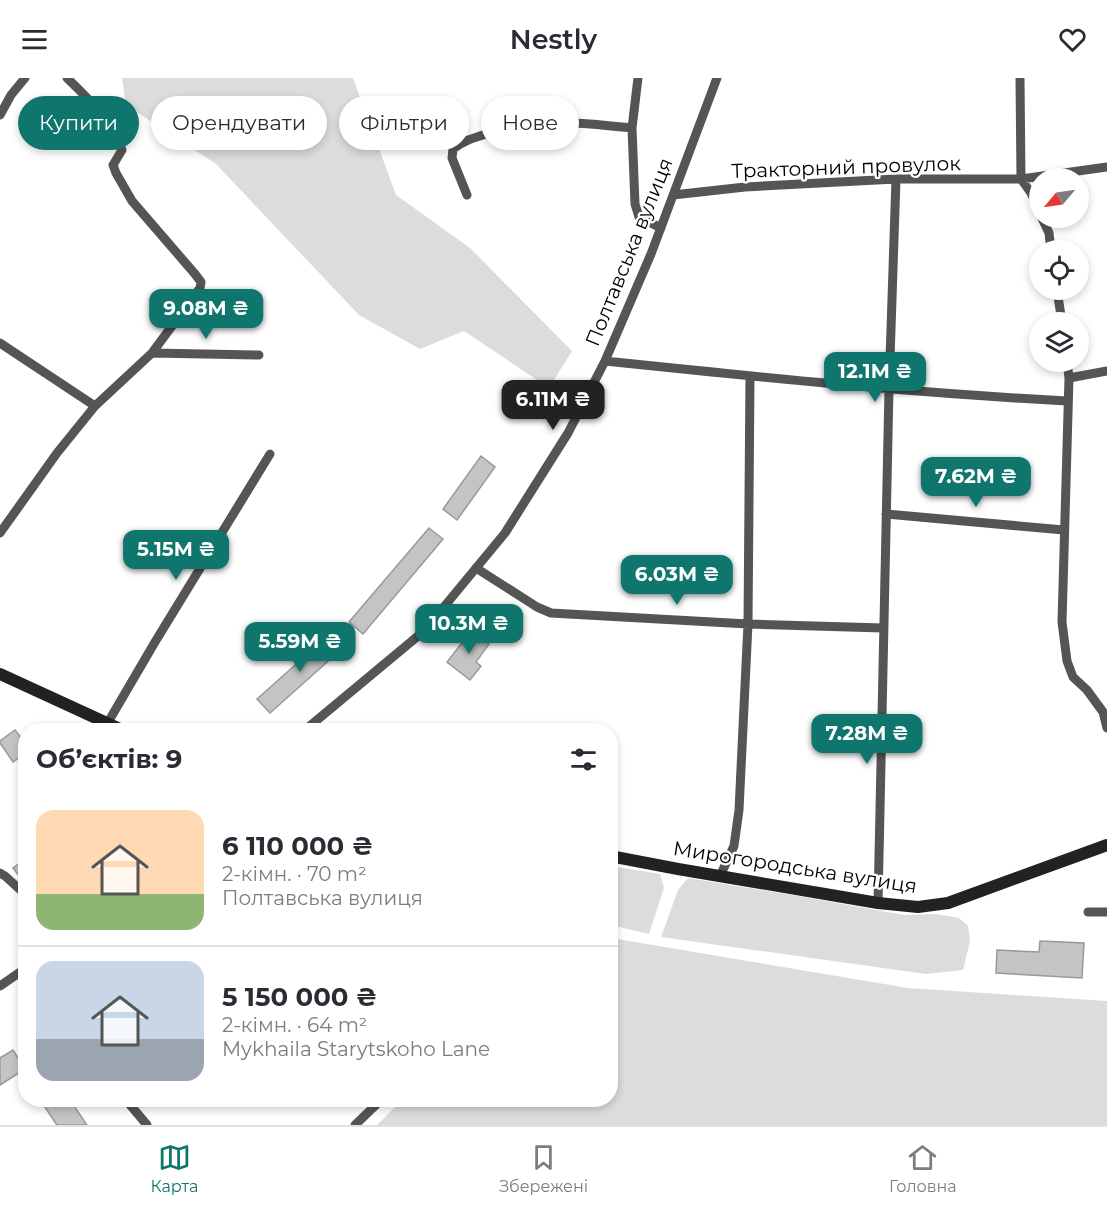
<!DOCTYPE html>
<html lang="uk">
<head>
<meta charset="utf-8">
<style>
	:root { --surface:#fff; --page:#f7f7f7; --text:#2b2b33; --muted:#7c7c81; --line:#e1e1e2; --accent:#0f766e }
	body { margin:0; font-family:Montserrat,sans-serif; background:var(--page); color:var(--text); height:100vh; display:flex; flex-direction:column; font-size:22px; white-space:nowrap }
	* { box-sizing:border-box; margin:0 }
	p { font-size:20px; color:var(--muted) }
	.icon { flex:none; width:33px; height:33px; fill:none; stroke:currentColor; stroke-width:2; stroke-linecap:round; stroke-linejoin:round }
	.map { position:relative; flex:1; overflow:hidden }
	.side { position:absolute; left:18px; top:645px; width:600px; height:384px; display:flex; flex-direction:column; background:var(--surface); border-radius:24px; box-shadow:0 3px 9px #0003 }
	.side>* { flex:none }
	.hud { position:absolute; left:18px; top:18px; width:600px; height:54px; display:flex; gap:12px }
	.needle { width:39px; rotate:241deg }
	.tools { position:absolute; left:1029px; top:90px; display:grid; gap:12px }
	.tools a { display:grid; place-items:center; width:60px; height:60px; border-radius:50%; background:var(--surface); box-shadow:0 3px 9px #0003; font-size:30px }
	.price { position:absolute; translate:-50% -51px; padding:0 14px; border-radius:12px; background:var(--accent); color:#fff; font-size:20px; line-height:39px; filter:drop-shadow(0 2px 3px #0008) }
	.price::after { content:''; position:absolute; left:50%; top:36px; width:18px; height:14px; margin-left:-9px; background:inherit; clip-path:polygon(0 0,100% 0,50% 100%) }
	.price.on { background:#222; color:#fff }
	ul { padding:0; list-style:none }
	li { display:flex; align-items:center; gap:18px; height:150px; padding:0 18px }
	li+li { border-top:2px solid var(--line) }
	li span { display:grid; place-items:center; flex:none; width:168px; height:120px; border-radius:18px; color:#555 }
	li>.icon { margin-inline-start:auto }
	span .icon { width:72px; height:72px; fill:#fffc; stroke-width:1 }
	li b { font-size:26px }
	h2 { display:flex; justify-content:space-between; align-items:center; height:72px; padding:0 18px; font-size:26px }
	.pill { padding:0 21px; border-radius:27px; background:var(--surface); box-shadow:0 3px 9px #0003; font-size:21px; line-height:54px }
	.pill.on { background:var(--accent); color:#fff }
	header { display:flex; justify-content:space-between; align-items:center; height:78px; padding:0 18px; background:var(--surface); font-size:27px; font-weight:600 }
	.tab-bar { display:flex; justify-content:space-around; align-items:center; height:84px; border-top:2px solid var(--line); background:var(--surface); font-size:16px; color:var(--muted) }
	.tab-bar a { display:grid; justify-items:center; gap:3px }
	.tab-bar .on { color:var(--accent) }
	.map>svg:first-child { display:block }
	.green { fill:#dcdcdc }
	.building { fill:#c4c4c4; stroke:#999; stroke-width:1.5 }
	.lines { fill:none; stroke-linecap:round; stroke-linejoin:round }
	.street { stroke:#555; stroke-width:9 }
	.secondary { stroke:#222; stroke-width:12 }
	.labels { text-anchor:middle; stroke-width:4.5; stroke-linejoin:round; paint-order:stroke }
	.street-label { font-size:20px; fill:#000; stroke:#fff }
</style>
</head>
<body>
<header><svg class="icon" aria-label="menu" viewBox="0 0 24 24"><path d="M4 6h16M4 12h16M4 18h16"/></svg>Nestly<svg class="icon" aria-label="heart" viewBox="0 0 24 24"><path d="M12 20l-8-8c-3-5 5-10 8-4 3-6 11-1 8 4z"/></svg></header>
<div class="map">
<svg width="1107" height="1047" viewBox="0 0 1107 1047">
	<rect width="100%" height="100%" fill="#fff"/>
	<path class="green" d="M122 0H353L396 117 470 170 572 273 549 310 464 253 420 271 359 237 216 86 126 27Z
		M611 788 660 796 664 810 649 856 611 847Z
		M688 800 804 819 904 837 936 836 959 840 968 848 970 863 963 892 926 896 661 859 678 812Z
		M611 860 908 910 1107 923V1047H377L402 1022H610Z"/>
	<path class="building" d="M481 378 495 389 457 442 443 431Z
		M429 450 443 461 363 556 349 544Z
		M472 552 489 566 476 584 481 588 470 602 447 584Z
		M331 555 343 570 270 635 257 621Z
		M15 652 26 666V675L13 684 0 665V663Z
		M26 781V807L13 790Z
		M1040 863 1084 865 1082 900 996 895 997 872 1039 874Z
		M13 972 25 991 0 1007V980Z
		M40 1022H70L87 1047H57Z"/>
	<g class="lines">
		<path class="street" d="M638 0 632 50 635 126 639 139 661 150
			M1020 0 1021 101 1031 115 1040 134
			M0 37 11 17 25 0
			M467 117 452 80 453 71C463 63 473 60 486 56 501 51 519 46 535 45 567 43 601 47 632 50
			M673 117 745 109 896 101H1021L1107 89
			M1042 140 1049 155 1051 172
			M1057 212 1062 244
			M0 265 95 328
			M152 275 259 277
			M605 283C759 299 913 315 1067 323
			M1067 284 1069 300 1062 544 1067 583 1073 599 1087 612 1103 634 1107 650
			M1069 300 1107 293
			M886 436 1064 452
			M0 455 57 375 95 328 152 275 200 210 201 204 195 196 132 123 116 95 113 87 122 72C111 43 89 21 67 0
			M476 490 537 529 551 535 748 546 883 550
			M107 646 155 564 270 376
			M305 652 424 553 505 455 568 355 605 283 651 176 717 0
			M0 795 5 798 26 817
			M720 798 734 768 739 732 748 546 750 298
			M878 825 889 311 896 101
			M1088 834H1107
			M0 908 26 890
			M126 1022 147 1047
			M355 1047 381 1022"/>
		<path class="secondary" d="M0 596 122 652
			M610 778 678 791 878 825 918 829 948 825 1107 767"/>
	</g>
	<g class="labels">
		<g class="street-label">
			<text transform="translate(846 89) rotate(-2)" y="7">Тракторний провулок</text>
			<text transform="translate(629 174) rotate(-68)" y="7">Полтавська вулиця</text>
			<text transform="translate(795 789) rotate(9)" y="7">Мирогородська вулиця</text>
		</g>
	</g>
</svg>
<div class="tools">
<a><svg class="needle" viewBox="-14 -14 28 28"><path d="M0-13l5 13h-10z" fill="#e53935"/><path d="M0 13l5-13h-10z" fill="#7c7c81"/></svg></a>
<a><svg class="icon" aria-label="locate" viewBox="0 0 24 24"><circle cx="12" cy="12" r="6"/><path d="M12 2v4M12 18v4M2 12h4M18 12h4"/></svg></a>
<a><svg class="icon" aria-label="layers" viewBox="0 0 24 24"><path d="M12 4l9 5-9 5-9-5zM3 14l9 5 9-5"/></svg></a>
</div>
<b class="price" style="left:206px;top:262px">9.08M ₴</b>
<b class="price" style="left:875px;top:325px">12.1M ₴</b>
<b class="price on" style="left:553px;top:353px">6.11M ₴</b>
<b class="price" style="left:976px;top:430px">7.62M ₴</b>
<b class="price" style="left:176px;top:503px">5.15M ₴</b>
<b class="price" style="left:677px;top:528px">6.03M ₴</b>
<b class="price" style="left:469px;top:577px">10.3M ₴</b>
<b class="price" style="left:300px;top:595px">5.59M ₴</b>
<b class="price" style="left:867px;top:687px">7.28M ₴</b>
<div class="hud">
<a class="pill on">Купити</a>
<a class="pill">Орендувати</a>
<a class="pill">Фільтри</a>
<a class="pill">Нове</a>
</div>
<section class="side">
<h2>Об’єктів: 9<svg class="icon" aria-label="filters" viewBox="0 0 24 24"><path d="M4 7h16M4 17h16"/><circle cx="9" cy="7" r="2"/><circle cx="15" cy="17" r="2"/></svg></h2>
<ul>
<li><span style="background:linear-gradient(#ffd9b3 70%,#8fb573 0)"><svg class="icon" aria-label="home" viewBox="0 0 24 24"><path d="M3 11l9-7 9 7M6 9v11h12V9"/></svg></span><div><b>6 110 000 ₴</b><p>2-кімн. · 70 m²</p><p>Полтавська вулиця</p></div></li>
<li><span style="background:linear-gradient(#c9d6e8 65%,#9aa5b1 0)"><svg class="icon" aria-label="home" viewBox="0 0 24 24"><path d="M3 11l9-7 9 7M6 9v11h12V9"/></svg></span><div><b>5 150 000 ₴</b><p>2-кімн. · 64 m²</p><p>Mykhaila Starytskoho Lane</p></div></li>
</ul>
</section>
</div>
<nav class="tab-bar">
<a class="on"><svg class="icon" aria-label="map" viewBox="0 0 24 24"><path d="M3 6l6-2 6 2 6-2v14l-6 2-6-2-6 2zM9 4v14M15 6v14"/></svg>Карта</a>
<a><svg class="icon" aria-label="saved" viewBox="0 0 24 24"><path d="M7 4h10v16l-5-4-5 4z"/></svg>Збережені</a>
<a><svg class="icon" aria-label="home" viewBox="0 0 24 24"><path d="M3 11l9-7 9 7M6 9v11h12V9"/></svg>Головна</a>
</nav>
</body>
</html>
